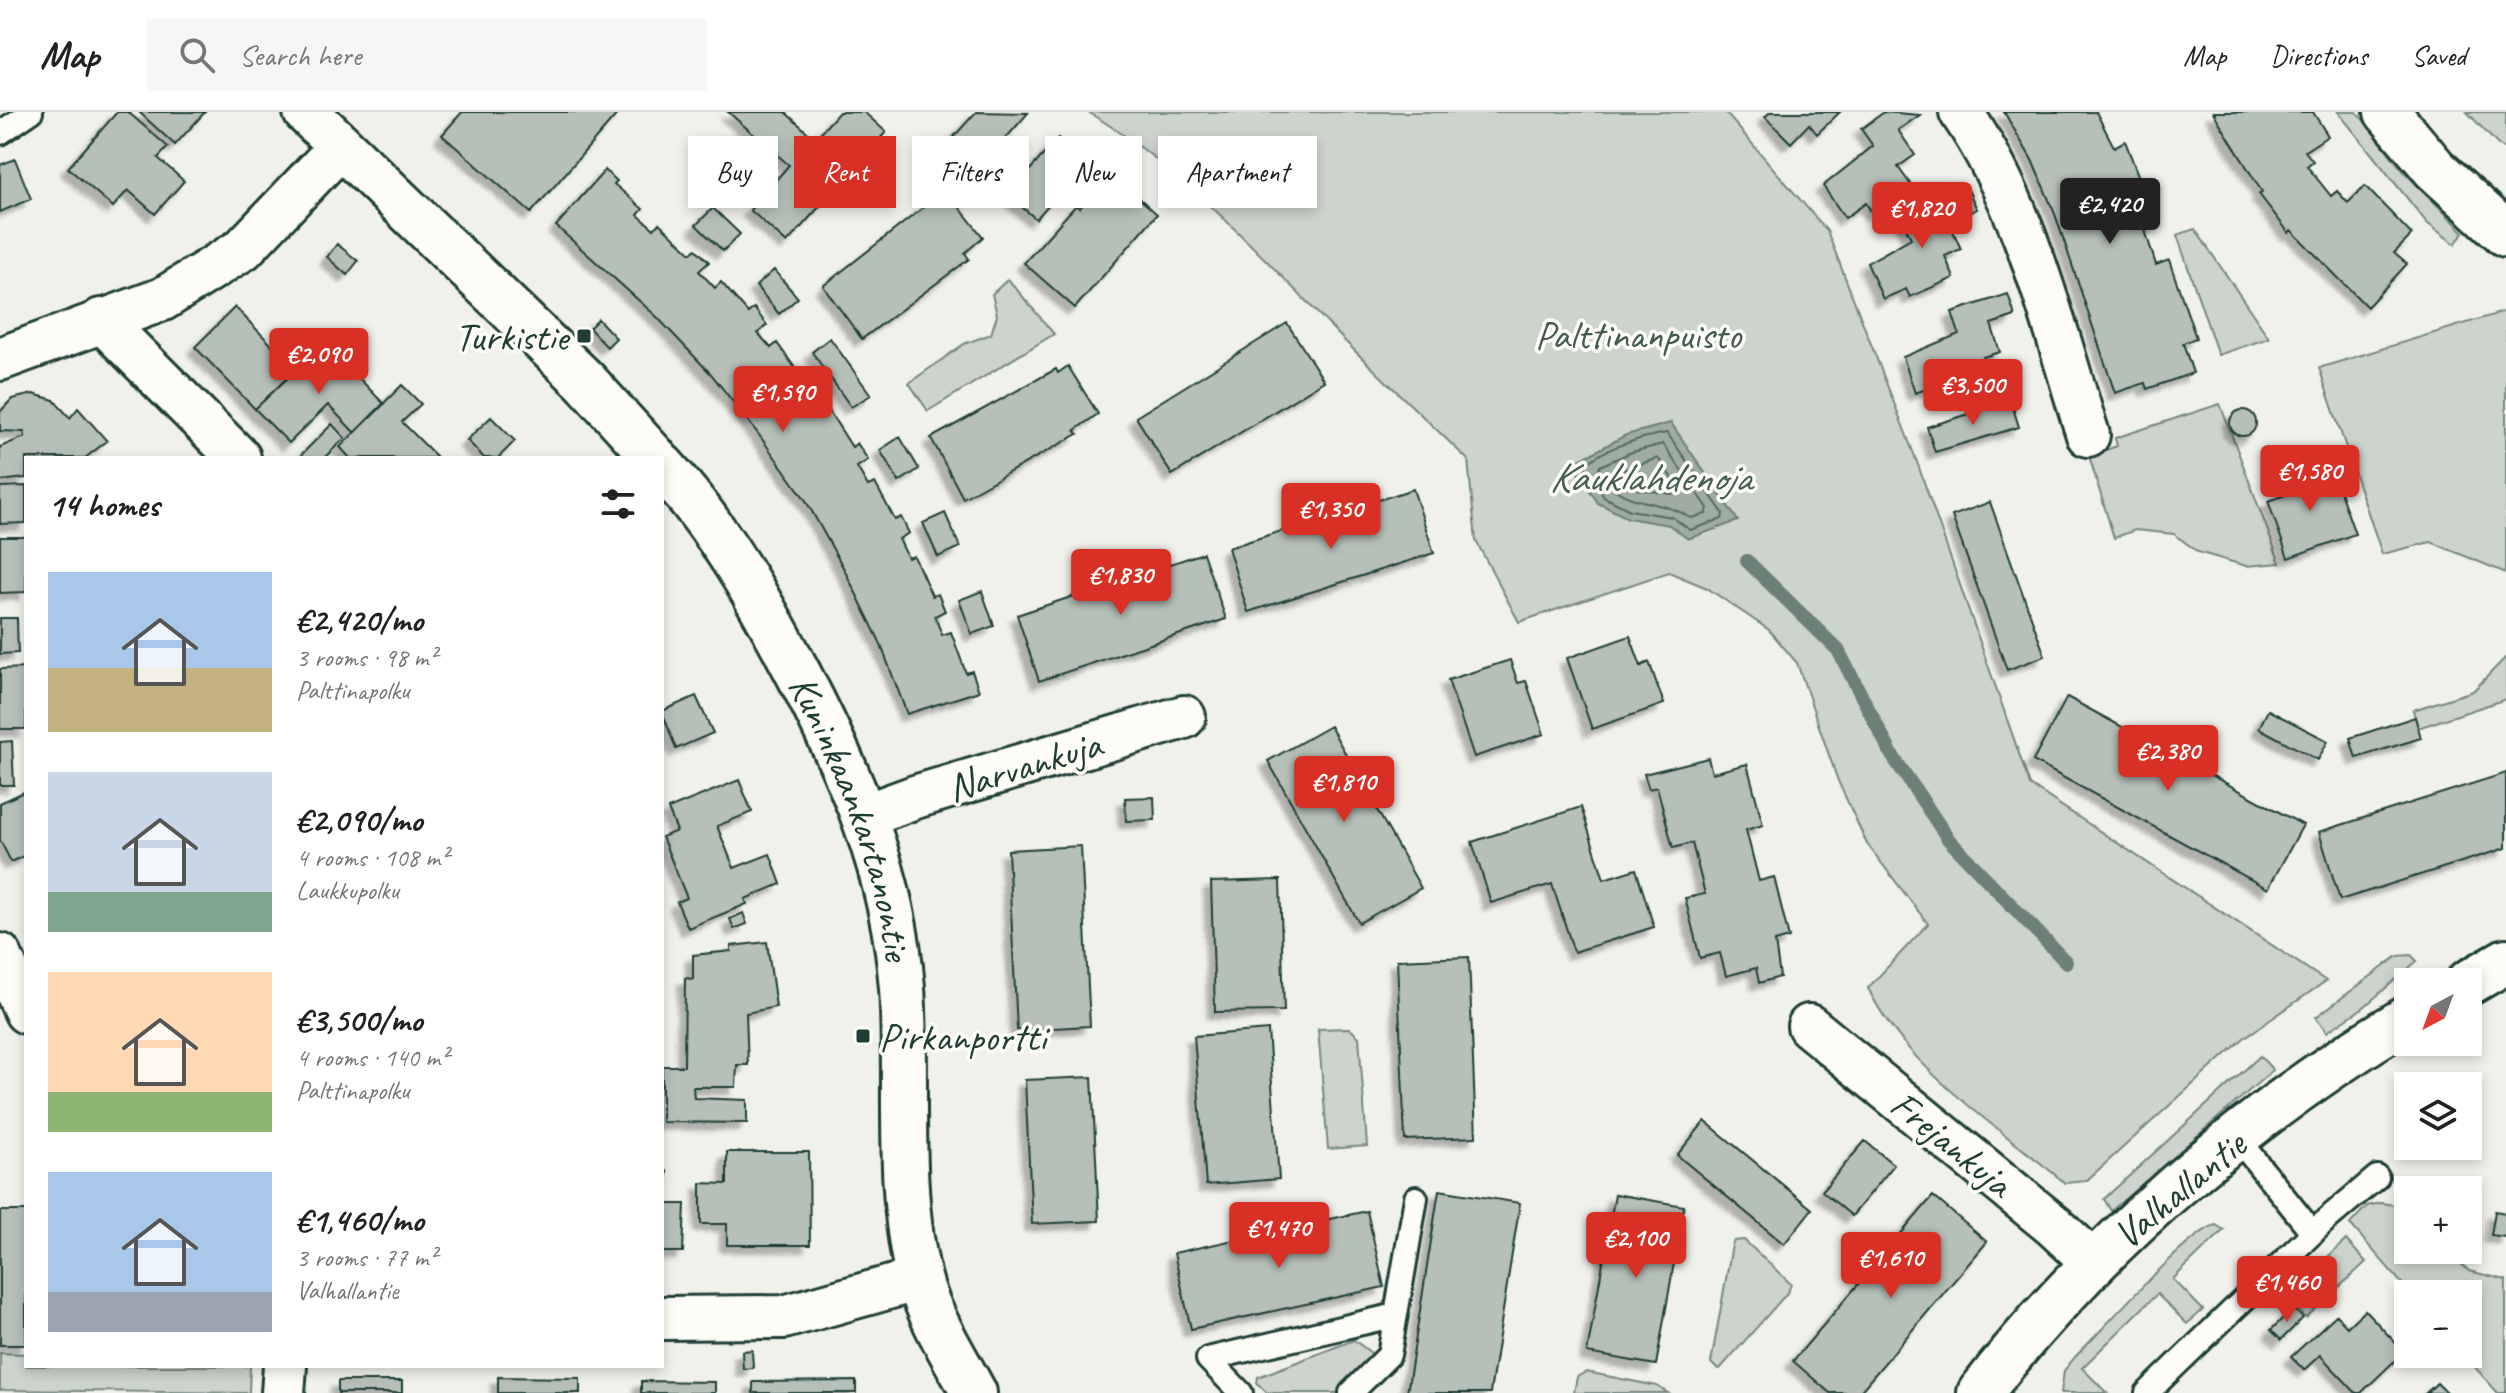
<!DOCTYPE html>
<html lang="en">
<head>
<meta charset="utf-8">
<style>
	:root { --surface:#fff; --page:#f6f6f6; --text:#222; --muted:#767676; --line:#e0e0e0; --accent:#d93025 }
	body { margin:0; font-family:Caveat,sans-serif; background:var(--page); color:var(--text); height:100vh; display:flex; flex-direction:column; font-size:30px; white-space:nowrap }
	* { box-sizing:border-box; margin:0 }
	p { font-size:26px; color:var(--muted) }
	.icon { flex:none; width:44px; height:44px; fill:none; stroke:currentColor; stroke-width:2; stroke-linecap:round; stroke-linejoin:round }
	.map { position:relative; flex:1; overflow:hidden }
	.drawer { position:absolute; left:24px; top:344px; width:640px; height:912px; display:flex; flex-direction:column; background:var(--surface); border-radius:0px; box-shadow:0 4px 12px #0003 }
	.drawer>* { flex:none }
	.hud { position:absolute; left:688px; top:24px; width:760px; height:72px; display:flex; gap:16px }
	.needle { width:52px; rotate:221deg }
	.tools { position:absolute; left:2394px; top:856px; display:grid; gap:16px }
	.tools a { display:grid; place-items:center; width:88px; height:88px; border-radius:0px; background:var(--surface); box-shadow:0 4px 12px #0003; font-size:40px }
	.price { position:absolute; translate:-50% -68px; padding:0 18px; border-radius:8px; background:var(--accent); color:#fff; font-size:26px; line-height:52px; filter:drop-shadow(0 2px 4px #0008) }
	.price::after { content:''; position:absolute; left:50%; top:48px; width:24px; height:18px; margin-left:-12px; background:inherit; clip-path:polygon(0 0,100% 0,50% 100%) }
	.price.active { background:#222; color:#fff }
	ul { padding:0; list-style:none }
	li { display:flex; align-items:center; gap:24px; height:200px; padding:0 24px }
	li span { display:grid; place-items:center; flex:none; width:224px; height:160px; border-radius:0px; color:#555 }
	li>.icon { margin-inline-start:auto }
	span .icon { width:96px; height:96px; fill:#fffc; stroke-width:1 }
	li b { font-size:34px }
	h2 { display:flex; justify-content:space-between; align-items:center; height:96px; padding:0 24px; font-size:34px }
	.pill { padding:0 28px; border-radius:0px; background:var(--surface); box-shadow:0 4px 12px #0003; font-size:28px; line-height:72px }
	.pill.active { background:var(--accent); color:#fff }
	header { display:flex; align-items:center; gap:48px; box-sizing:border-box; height:112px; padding:0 40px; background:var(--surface); border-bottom:2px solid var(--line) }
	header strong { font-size:38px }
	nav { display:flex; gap:44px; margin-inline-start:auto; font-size:28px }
	.search { width:560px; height:72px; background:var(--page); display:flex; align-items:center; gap:20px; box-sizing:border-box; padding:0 28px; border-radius:0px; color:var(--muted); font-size:30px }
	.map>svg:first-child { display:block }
	.green { fill:#cdd3cd; stroke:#768880; stroke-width:2 }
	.water { fill:#9faca4; stroke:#6c8077; stroke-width:2 }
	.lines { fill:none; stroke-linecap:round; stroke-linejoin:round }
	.shore { stroke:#526961; stroke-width:2 }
	.stream { stroke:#6c8077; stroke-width:14 }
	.building { fill:#b6bfb8; stroke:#1f3d34; stroke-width:2; filter:url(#shadow) }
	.lane-casing { stroke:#1f3d34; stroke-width:28 }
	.street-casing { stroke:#1f3d34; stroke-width:48 }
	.secondary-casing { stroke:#1f3d34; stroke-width:50 }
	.lane { stroke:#fdfcf7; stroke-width:22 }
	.street { stroke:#fdfcf7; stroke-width:42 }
	.secondary { stroke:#fdfcf7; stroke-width:44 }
	.poi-dot { fill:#1f3d34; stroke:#fdfcf7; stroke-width:3 }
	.labels { text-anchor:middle; stroke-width:7; stroke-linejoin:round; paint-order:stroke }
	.park-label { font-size:40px; fill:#425b53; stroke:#fdfcf7 }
	.poi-label { font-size:40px; fill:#1f3d34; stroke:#fdfcf7; text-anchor:end }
	.street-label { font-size:40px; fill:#1f3d34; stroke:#fdfcf7 }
	.water-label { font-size:42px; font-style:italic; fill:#455e56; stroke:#fdfcf7 }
</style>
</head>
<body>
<header>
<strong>Map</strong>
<div class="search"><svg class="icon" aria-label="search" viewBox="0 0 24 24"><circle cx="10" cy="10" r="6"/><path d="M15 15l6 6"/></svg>Search here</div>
<nav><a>Map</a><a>Directions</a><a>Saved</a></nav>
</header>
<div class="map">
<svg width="2506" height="1281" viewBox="0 0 2506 1281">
	<defs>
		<filter id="shadow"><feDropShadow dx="-7" dy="7" stdDeviation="2" flood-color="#0004"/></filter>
	</defs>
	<rect width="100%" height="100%" fill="#f0f1eb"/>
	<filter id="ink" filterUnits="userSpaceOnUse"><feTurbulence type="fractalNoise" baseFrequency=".0125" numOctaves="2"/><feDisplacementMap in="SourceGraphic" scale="16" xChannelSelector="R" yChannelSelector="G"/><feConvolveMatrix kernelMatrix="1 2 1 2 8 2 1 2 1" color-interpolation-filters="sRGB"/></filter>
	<g filter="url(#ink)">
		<path class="green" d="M1088 0H1725L1827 119 1917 350 2030 673 2326 869 2244 926 2086 1069 2065 1071C1996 1013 1907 958 1868 876L1928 812 1867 732 1838 669 1797 551 1769 518 1707 476 1669 460 1519 510 1476 429 1468 348C1423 304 1377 262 1333 217 1257 139 1182 56 1088 0Z
			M2338 0H2357L2404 60 2464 120 2455 132 2427 111Z
			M2467 0H2506V38L2500 35Z
			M2195 117 2269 226 2218 243 2177 123Z
			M1008 167 1054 222 928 299 909 271 964 232 991 222 997 203 992 182Z
			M2506 199V461L2431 430 2382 442 2319 256Z
			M2220 292 2280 451 2246 454 2198 440 2174 422 2135 418 2114 426 2089 344 2117 334 2115 326Z
			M2506 545V587L2418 616 2413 598 2473 579Z
			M2411 843 2417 849 2364 895 2327 920 2316 905 2398 844Z
			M1349 916 1359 925 1367 1034 1328 1037 1318 917Z
			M2260 944 2273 958 2111 1099 2104 1087Z
			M2381 1091 2395 1093 2408 1105V1138H2446L2469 1159 2506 1168V1281H2498L2463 1242H2468V1182H2411L2350 1112 2367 1094Z
			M2216 1113 2224 1118 2173 1167 2203 1198 2187 1212 2157 1182 2082 1256 2107 1281H2061L2064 1259 2075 1245C2101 1220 2189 1119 2216 1113Z
			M1744 1128 1791 1172 1788 1180 1720 1257 1716 1256 1711 1251 1732 1133 1734 1129Z
			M2346 1128 2366 1150 2306 1206 2286 1184Z
			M1354 1228 1375 1244 1338 1281H1267L1257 1271 1258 1265Z
			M0 1241 26 1242V1254H250L249 1281 0 1278Z
			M1586 1260 1657 1274 1668 1281H1574L1577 1265Z"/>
		<path class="water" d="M1671 311 1738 409 1688 427 1669 413 1628 406 1598 391 1572 352 1626 323Z"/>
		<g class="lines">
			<path class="shore" d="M1667 321 1723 401 1722 407 1690 418 1672 405 1630 398 1604 385 1585 356C1593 338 1647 324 1667 321Z
				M1663 332 1708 396 1706 402 1691 406C1657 384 1623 398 1598 359L1600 354 1632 340Z
				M1658 346 1680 378 1679 383 1637 377 1616 364 1617 360Z"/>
			<path class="stream" d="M1747 449 1838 538 1892 643 1949 728 2066 850"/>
		</g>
		<path class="building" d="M117 0H128L168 35 158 46 184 69 155 102 128 78 113 95 68 56Z
			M139 0H205L175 33Z
			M462 0H619L531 101 442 23Z
			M728 0H785L815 27 839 0H864L886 20 787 131 750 98 789 53Z
			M976 0 1028 1 979 57 949 30Z
			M1770 0H1840L1817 22 1809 12 1791 31 1765 5Z
			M1884 0 1920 3 1898 18 1915 43 1898 55 1911 73 1872 101 1866 91 1845 106 1823 74 1873 34 1861 17Z
			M2004 0H2096L2114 35 2125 29 2157 113 2145 118 2156 153 2169 148 2196 226 2183 231 2193 261 2147 277 2145 271 2115 281 2055 102 2032 48Z
			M2213 0H2313L2328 24 2305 39 2313 49 2307 54 2331 84 2337 79 2348 91 2365 74 2412 123 2394 141 2407 152 2367 195 2291 118 2289 121 2259 82 2262 80Z
			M1058 26 1086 50 1036 107 1008 83Z
			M15 47 31 87 0 100V53Z
			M605 58 617 69 614 72 643 97 638 103 654 117 659 111 691 141 696 137 709 150 699 159 715 176 721 170 748 201 754 196 767 213 758 221 771 236 777 231 803 267 809 263 820 278 810 285 823 303 829 299 852 335 857 331 868 348 857 355 868 374 875 371 895 408 901 405 909 421 899 427 908 446 914 444 932 484 938 482 945 499 935 504 942 523 951 520 966 561 972 559 979 579 907 602 879 528 844 457 805 387 759 323 711 262 656 204 556 114Z
			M1108 58 1157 102 1075 196 1024 151 1076 93 1080 96 1099 74 1096 71Z
			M1968 78 1977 97 1949 110 1961 137 1945 144 1954 166 1910 185 1906 177 1883 187 1867 151 1911 126 1902 108Z
			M948 81 983 125 965 141 969 147 862 227 823 174 929 91Z
			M713 96 740 122 723 139 696 113Z
			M337 132 358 149 347 163 327 145Z
			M774 158 798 186 779 202 756 174Z
			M2008 182 2015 204 1991 212 2000 240 1983 245 1990 267 1943 283 1939 273 1915 281 1903 245 1959 222 1952 200Z
			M235 195 296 258 255 297 195 235Z
			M598 207 616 226 607 235 589 216Z
			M1287 211 1324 269 1172 363 1136 305Z
			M830 226 871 283 851 295 812 240Z
			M324 230 384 292 355 321 328 293 289 331 255 297Z
			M1068 254 1098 302 1075 318 1078 322 963 386 931 326 1056 257 1058 261Z
			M402 273 421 292 402 310 438 346H350L340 335Z
			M33 282 54 288 70 306 78 296 107 329 85 346H26V366L0 369V335L25 325 24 320 0 319V300L12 287Z
			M2011 289 2019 315 1935 340 1927 315Z
			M2230 311a13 13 0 1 1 26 0a13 13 0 1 1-26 0Z
			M491 305 515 329 498 346H484L467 328Z
			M332 312 345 326 324 346H304L301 343Z
			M900 325 919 357 899 370 880 338Z
			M2309 353 2316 373 2335 366 2355 422 2288 446 2268 389 2289 382 2282 363Z
			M26 374V411L0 412V375Z
			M1413 377 1434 441 1248 500 1228 436Z
			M1990 390 2045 544 2007 558 1952 404Z
			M945 401 960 435 938 445 923 411Z
			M0 425H26V480L0 481Z
			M1203 441 1226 507 1039 569 1017 503Z
			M982 479 994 514 972 522 959 488Z
			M0 506H17L18 541 0 542Z
			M1630 524 1641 554 1649 550 1664 592 1592 617 1567 546Z
			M1510 548 1518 571 1526 569 1544 622 1474 645 1448 568Z
			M26 556V617H0V557Z
			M696 584 713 621 676 637 662 599Z
			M2067 585 2303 713 2268 777 2033 649Z
			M2268 598 2328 629 2318 648 2259 616Z
			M2415 605 2421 626 2356 646 2350 626Z
			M1330 614 1421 776 1359 811 1268 649Z
			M12 629 14 673H0V630Z
			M1708 646 1712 661 1747 652 1763 713 1746 718 1759 769 1774 765 1789 826 1775 830 1780 865 1759 871 1756 856 1726 864 1720 841 1700 846 1685 786 1705 782 1692 731 1673 736 1657 675 1649 677 1644 662Z
			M2506 661V736L2340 788 2319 720Z
			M739 668 752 700 717 714 734 756 770 742 781 772 745 787 747 792 688 816 677 790 687 786 662 725 677 719 668 697Z
			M26 679V743L11 750 0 728V691Z
			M1154 685 1155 708 1126 709 1125 686Z
			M1581 695 1604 767 1636 757 1654 815 1574 840 1552 772 1491 791 1472 730Z
			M1081 734 1090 914 1017 918 1008 738Z
			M1280 768 1284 899 1215 900 1211 770Z
			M743 801 747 812 734 817 730 807Z
			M767 830 776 895 746 901 748 953H737L736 975H693L694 986 747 988V1011L662 1010V954H684L685 866 693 867V843L731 839V834Z
			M1469 845 1476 1025 1405 1028 1397 848Z
			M1268 918 1279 1067 1206 1073 1194 924Z
			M1092 965 1099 1109 1032 1112 1025 968Z
			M1705 1009 1812 1097 1784 1132 1677 1043Z
			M1865 1029 1894 1053 1852 1104 1822 1079Z
			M727 1040H809L810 1133H727V1112H701V1071L727 1072Z
			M662 1058H667L666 1092H685L683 1140H662Z
			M1439 1078 1520 1091 1490 1281H1407Z
			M1615 1082 1684 1094 1656 1253 1587 1241Z
			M1933 1084 1987 1130 1859 1281H1830L1793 1249Z
			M0 1099H26V1233H0Z
			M1367 1099 1384 1175 1191 1217 1174 1141Z
			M2495 1099 2506 1101V1125L2491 1123Z
			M2293 1196 2303 1206 2281 1228 2271 1218Z
			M2365 1198 2404 1240 2361 1281H2356L2320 1243 2304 1258 2291 1245 2336 1203 2347 1215Z
			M752 1238 753 1256 743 1257 742 1239Z
			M498 1265 580 1266V1281H498Z
			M338 1269H402V1281H338Z
			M641 1269 715 1270V1281H641Z
			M856 1269V1281H753V1270Z
			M2437 1271 2447 1281H2426Z"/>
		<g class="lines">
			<g class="lane-casing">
				<path id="lane" d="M0 21 31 0
					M2237 1026 2313 1121
					M1241 1281 1208 1247 1396 1203
					M1351 1281 1389 1243 1416 1086
					M2147 1281 2326 1108 2377 1065"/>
			</g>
			<g class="street-casing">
				<path id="street" d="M1961 0C2027 96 2053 213 2088 323
					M101 208 239 346
					M0 247 163 187 243 137 341 34
					M866 703 915 685 1184 605
					M0 843 26 900
					M1809 914 2054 1114 2093 1150
					M662 1206 784 1205 919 1167
					M283 1281 285 1254"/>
			</g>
			<g class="secondary-casing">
				<g id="secondary">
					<path d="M306 0 585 269 655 346"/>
					<path d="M2387 0 2435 57 2506 122"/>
					<path id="s1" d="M662 354C719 416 759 487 798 561 851 663 893 759 902 876 908 968 896 1077 919 1166 929 1206 955 1245 974 1281"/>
					<path d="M2468 871 2506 849"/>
					<path d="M1980 1281C2094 1133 2247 1002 2408 906"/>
				</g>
			</g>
			<use href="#lane" class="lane"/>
			<use href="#street" class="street"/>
			<use href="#secondary" class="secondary"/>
		</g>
	</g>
	<g class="poi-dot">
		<rect x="576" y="216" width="16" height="16" rx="4"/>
		<rect x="855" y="916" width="16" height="16" rx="4"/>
	</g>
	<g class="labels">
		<g class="park-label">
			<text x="1638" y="236">Palttinanpuisto</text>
		</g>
		<g class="poi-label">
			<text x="568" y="238">Turkistie</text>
			<text x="879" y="938" text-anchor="start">Pirkanportti</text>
		</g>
		<g class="street-label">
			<text transform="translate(1024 653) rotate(-17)" y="14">Narvankuja</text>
			<text dy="14" stroke="none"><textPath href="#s1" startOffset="404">Kuninkaankartanontie</textPath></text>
			<text transform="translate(1952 1031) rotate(39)" y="14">Frejankuja</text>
			<text transform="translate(2179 1077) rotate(-40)" y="14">Valhallantie</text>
		</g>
		<g class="water-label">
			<text x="1650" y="379">Kauklahdenoja</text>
		</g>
	</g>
</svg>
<div class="tools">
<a><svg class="needle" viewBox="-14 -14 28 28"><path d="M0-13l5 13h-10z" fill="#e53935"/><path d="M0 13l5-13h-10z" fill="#767676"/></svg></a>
<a><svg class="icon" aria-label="layers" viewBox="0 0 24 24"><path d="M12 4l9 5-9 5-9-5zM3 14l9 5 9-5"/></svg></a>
<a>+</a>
<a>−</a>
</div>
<b class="price active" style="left:2110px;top:134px">€2,420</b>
<b class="price" style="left:1922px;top:138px">€1,820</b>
<b class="price" style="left:319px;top:284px">€2,090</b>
<b class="price" style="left:1973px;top:315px">€3,500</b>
<b class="price" style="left:783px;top:322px">€1,590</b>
<b class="price" style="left:2310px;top:401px">€1,580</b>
<b class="price" style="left:1331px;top:439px">€1,350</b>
<b class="price" style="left:1121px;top:505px">€1,830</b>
<b class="price" style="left:2168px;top:681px">€2,380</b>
<b class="price" style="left:1344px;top:712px">€1,810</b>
<b class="price" style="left:1279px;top:1158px">€1,470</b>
<b class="price" style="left:1636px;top:1168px">€2,100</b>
<b class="price" style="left:1891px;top:1188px">€1,610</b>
<b class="price" style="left:2287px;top:1212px">€1,460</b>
<div class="hud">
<a class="pill">Buy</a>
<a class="pill active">Rent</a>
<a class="pill">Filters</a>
<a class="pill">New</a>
<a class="pill">Apartment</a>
</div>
<section class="drawer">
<h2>14 homes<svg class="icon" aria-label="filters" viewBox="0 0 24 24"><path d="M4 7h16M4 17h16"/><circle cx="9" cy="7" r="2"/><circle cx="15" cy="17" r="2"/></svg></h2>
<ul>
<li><span style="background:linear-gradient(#a9c7e8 60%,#c2b280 0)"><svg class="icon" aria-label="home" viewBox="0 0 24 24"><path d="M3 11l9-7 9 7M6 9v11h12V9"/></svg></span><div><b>€2,420/mo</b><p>3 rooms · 98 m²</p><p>Palttinapolku</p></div></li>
<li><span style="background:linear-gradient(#c9d6e8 75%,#7fa58c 0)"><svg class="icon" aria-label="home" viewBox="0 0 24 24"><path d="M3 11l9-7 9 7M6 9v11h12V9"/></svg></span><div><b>€2,090/mo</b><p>4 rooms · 108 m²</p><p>Laukkupolku</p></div></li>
<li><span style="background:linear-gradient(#ffd9b3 75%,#8fb573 0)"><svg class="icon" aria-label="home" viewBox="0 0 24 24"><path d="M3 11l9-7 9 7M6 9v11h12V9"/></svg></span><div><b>€3,500/mo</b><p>4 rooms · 140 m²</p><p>Palttinapolku</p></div></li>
<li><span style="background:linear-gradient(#a9c7e8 75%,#9aa5b1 0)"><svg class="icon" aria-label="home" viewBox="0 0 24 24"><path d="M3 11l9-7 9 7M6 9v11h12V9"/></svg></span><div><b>€1,460/mo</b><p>3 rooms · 77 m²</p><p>Valhallantie</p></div></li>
</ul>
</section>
</div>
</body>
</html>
